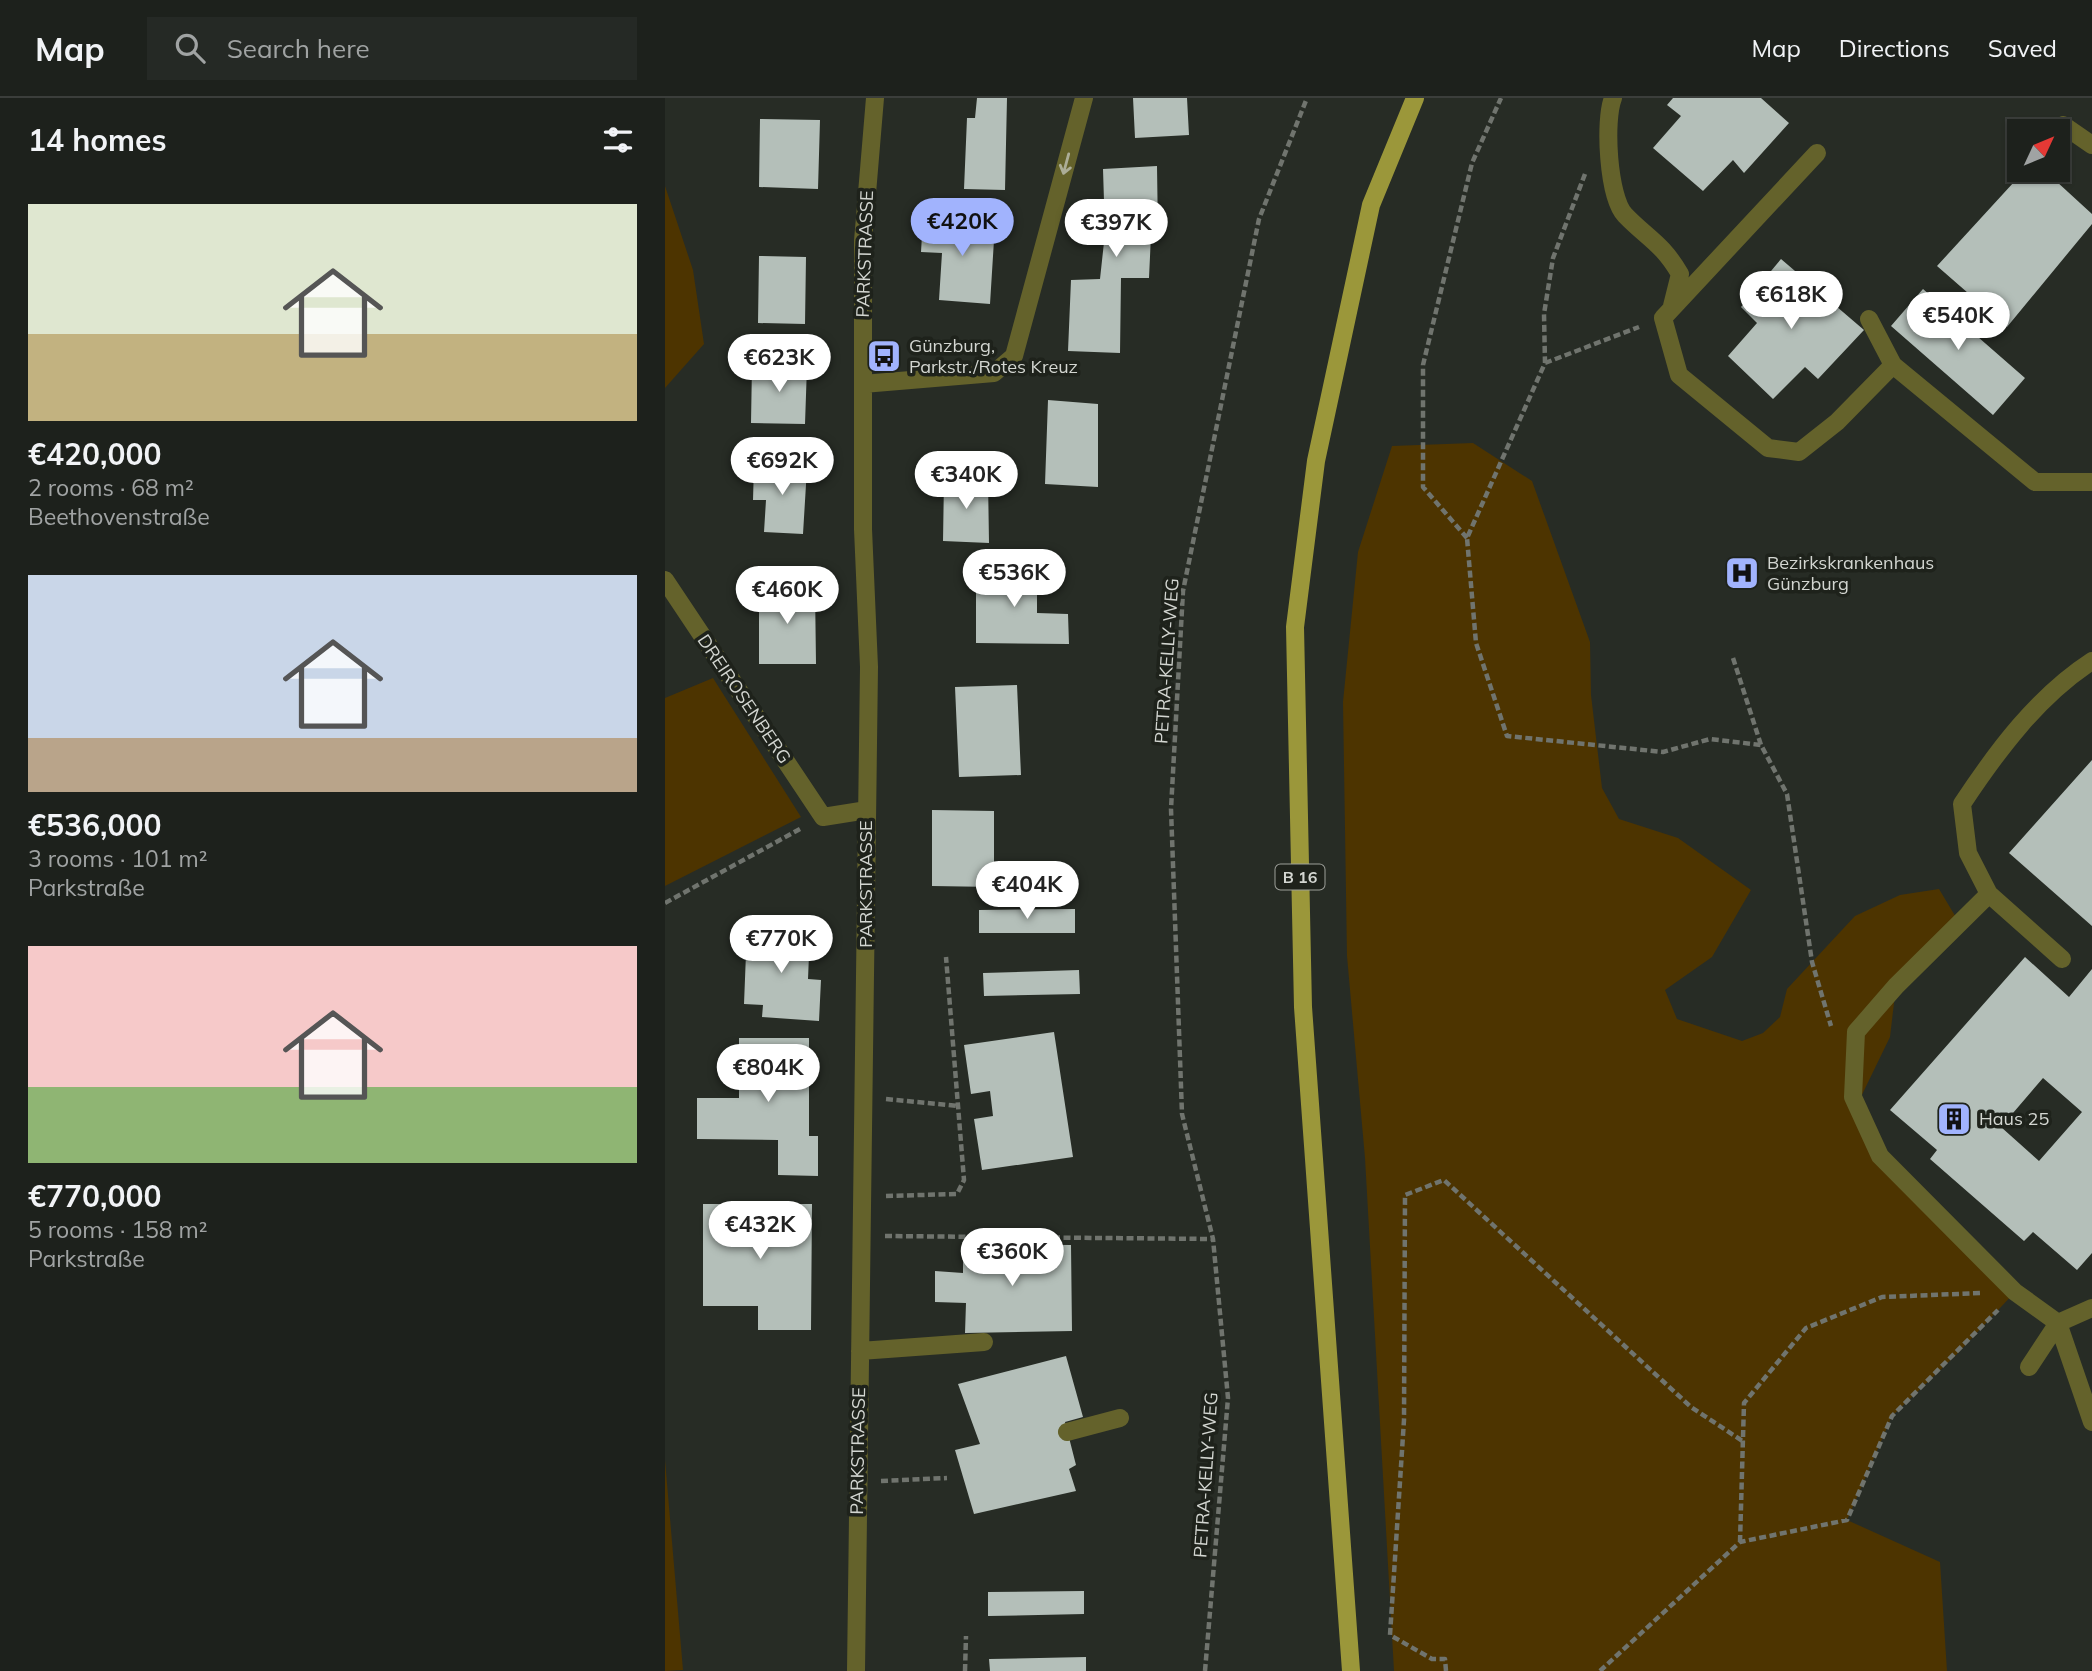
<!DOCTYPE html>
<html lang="en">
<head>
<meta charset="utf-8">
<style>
	:root { --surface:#1d211c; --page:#252925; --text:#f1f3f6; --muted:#a0a3a3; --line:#3b3e3b; --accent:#a1b3fd }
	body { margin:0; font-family:Mulish,sans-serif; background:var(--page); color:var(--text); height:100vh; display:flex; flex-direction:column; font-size:26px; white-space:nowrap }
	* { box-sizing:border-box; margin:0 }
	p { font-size:23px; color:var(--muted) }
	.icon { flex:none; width:38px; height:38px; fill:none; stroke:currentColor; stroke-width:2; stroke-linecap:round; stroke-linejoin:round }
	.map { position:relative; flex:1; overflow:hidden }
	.details { display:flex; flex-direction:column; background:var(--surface); width:665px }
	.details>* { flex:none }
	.needle { width:46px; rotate:46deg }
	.controls { position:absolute; left:1342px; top:21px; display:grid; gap:14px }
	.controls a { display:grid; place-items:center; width:63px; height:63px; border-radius:0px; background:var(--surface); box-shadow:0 2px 5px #0004,0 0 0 2px var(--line); font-size:35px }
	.price { position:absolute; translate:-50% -60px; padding:0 16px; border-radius:24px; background:#fff; color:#222; font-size:23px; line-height:46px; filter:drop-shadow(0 2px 4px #0008) }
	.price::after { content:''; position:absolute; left:50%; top:42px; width:21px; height:16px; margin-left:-10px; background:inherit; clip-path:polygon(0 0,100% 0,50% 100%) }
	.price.current { background:var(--accent); color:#111 }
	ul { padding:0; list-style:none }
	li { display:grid; align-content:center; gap:14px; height:371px; padding:0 28px }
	li span { display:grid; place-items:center; height:217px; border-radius:0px; color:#555 }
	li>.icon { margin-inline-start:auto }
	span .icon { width:126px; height:126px; fill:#fffc; stroke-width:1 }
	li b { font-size:30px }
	h2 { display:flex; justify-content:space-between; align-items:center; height:84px; padding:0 28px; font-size:30px }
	header { display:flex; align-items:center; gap:42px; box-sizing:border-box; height:98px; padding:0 35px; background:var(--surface); border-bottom:2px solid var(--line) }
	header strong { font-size:33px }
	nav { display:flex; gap:38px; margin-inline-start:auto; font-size:24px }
	.search { width:490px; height:63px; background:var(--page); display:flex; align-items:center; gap:18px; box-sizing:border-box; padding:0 24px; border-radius:0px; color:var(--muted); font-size:26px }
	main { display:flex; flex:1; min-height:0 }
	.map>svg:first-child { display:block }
	.green { fill:#4d3400 }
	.building { fill:#b4bfb9; fill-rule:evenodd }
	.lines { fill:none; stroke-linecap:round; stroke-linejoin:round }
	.path { stroke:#70746e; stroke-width:4.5; stroke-dasharray:7 3.5; stroke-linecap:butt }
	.minor { stroke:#64622b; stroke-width:18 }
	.major { stroke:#9b973a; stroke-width:18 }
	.oneway { stroke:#acad97 }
	.labels { text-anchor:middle; stroke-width:7; stroke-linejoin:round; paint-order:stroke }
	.shield { fill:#1e221b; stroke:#9da09a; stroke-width:2 }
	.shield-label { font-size:16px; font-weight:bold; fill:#d3d6d1 }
	.street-label { font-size:18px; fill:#d3d6d1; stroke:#1e221b }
	.poi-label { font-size:18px; fill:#d3d6d1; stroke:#1e221b; text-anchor:start }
</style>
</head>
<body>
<header>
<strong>Map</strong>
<div class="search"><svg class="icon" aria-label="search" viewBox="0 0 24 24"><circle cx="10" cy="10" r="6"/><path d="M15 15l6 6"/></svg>Search here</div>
<nav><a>Map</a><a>Directions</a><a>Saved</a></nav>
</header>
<main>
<section class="details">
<h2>14 homes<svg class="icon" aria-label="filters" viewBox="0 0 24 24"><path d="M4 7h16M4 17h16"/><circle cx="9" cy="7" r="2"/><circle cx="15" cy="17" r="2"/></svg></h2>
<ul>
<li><span style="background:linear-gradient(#dfe7d0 60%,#c2b280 0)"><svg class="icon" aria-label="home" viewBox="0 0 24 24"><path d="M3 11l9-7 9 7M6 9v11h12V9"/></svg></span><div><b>€420,000</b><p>2 rooms · 68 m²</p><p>Beethovenstraße</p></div></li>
<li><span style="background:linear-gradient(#c9d6e8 75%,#b9a48a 0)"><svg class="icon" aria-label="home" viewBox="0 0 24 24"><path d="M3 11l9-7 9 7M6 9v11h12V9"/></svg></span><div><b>€536,000</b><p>3 rooms · 101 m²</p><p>Parkstraße</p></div></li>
<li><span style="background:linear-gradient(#f6c9c9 65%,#8fb573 0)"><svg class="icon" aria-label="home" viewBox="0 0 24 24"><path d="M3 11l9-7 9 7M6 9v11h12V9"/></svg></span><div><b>€770,000</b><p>5 rooms · 158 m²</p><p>Parkstraße</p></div></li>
</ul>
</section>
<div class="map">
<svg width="1427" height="1573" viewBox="0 0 1427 1573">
	<rect width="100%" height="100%" fill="#272c25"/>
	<path class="green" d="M0 88 28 172 39 246 0 290Z
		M808 345 867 383 925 544 926 597 937 690 954 721 1013 740 1086 792 1047 859 1000 892 1012 921 1077 943 1098 935 1115 919 1122 891 1190 818 1235 797 1274 791 1295 826 1231 888 1225 939 1192 1007 1215 1058 1350 1194 1292 1256 1227 1318 1182 1422 1275 1464 1282 1573H729L700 1060 682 858 678 604 693 454 727 348Z
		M48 580 136 719 0 788V600Z
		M0 1362 18 1572 0 1573Z"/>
	<path class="building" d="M312 0H342L340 92 299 91 302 20H310Z
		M468 0H522L524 37 470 40Z
		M1008 0H1096L1124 25 1079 75 1068 62 1038 93 988 50 1016 18 1002 7Z
		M95 21 155 22 153 91 94 89Z
		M492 68 493 137H486L484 180H456L455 255 403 253 406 182 435 181 440 135 438 71Z
		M1360 72H1379L1427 116V126L1342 229 1272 168Z
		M258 121 330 126 325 206 274 202 277 155 256 154Z
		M94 158 141 159 140 226 93 225Z
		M1116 161 1199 232 1153 281 1140 269 1108 301 1063 258 1092 225 1076 209Z
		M1258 191 1360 280 1328 317 1226 228Z
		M87 267 142 268 140 326 86 325Z
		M383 302 433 306V389L380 386Z
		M89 367 142 370 138 436 99 434 101 402H88Z
		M279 381H323L324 445 278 443Z
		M311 469H372V515L403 516 404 546 311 545Z
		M94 490H150L151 566H94Z
		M352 587 356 677 294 679 290 589Z
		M1427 662V828L1344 755Z
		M267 712 329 713V789L267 788Z
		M410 811V835H314V812Z
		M82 830 145 833 143 881 156 882 154 923 97 919 98 907 79 906Z
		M1360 859 1404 899 1427 871V1155L1412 1172 1368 1134 1359 1143 1265 1061 1272 1052 1225 1012ZM1378 980 1417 1014 1374 1063 1336 1029Z
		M414 872 415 896 319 898 318 875Z
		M389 934 408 1059 317 1072 309 1021 328 1018 325 993 306 996 299 947Z
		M74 940H144V1038H153V1078L113 1077V1042L32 1041V1000H74Z
		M38 1106H147L146 1232H93V1208H38Z
		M298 1146 406 1147 407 1233 300 1235 301 1205 270 1204V1173L298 1175Z
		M401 1258 418 1319 400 1324 411 1367 404 1371 411 1393 309 1416 290 1352 315 1346 293 1286Z
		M419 1493V1516L323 1518V1494Z
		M421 1559V1573H325L324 1561Z"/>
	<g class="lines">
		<path class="path" d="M920 76 888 160 879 216 880 265 802 440 811 545 842 638 998 654 1045 641 1096 647 1122 696 1147 864 1166 928
			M880 265 974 229
			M802 440 758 389V267L807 65 836 0
			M1068 560 1096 647
			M0 805 135 731
			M221 1001 293 1008
			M221 1098 292 1096 299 1082 281 859
			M220 1138 548 1141
			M216 1383 282 1380
			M1075 1444 1079 1305 1141 1230 1217 1199 1317 1195
			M300 1573 301 1538
			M540 1573 563 1300 548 1141 517 1016 506 711 518 493 594 121 642 0
			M781 1573 780 1561H767L725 1537 739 1322 740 1097 779 1082 1026 1309 1079 1344
			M935 1573 1075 1444 1182 1422 1227 1318 1333 1212"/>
		<path class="minor" d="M948 0C939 22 943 99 960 117 982 140 997 145 1015 176L1007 208
			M1398 27 1427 47
			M1152 55 998 220 1014 277 1103 350 1134 354 1172 324 1228 267
			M1204 221 1228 267 1370 384H1427
			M198 286 329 275 349 258 419 0
			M0 482 158 719 202 712
			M1324 796 1303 755 1297 706C1332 653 1373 598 1427 563
			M1397 861 1324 796 1231 888 1191 934 1188 999 1215 1058 1350 1194 1393 1225 1427 1324
			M195 1253 319 1244
			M1364 1269 1393 1225 1427 1210
			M402 1334 455 1320
			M191 1573 204 569 198 431V143L210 0"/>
		<path class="major" d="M686 1573 638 909 630 529 651 363 706 107 750 0"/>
	</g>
	<defs><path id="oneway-shaft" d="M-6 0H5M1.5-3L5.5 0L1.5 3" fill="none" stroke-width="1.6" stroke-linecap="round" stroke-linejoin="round" transform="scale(1.75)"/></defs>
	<use class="oneway" href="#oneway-shaft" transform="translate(401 66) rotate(105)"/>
	<defs>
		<g id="bus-square" transform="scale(1.75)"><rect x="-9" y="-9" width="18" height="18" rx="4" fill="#a1b3fd" stroke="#1e221b"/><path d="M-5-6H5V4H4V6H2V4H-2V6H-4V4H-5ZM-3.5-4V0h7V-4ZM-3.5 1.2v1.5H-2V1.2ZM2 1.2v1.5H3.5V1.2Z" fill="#111"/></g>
		<g id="hospital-square" transform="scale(1.75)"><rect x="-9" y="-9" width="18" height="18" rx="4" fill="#a1b3fd" stroke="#1e221b"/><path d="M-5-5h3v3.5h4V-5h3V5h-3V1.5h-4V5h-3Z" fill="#111"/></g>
		<g id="building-square" transform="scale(1.75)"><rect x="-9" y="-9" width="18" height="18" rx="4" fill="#a1b3fd" stroke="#1e221b"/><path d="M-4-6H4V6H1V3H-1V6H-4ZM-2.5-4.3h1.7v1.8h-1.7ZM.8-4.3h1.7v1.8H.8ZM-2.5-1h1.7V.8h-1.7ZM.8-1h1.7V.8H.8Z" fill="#111"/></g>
	</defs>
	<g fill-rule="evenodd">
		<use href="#bus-square" x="219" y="258"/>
		<use href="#hospital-square" x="1077" y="475"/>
		<use href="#building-square" x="1289" y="1021"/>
	</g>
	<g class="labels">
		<rect class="shield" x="610.5" y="766.5" width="49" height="25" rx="5"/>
		<g class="shield-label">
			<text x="635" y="785">B 16</text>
		</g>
		<g class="street-label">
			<text transform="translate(200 156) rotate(-88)" y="6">PARKSTRASSE</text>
			<text transform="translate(502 563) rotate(-86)" y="6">PETRA-KELLY-WEG</text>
			<text transform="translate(79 601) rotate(56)" y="6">DREIROSENBERG</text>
			<text transform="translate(201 786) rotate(-90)" y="6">PARKSTRASSE</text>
			<text transform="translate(193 1353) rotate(-89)" y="6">PARKSTRASSE</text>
			<text transform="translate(541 1377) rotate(-86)" y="6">PETRA-KELLY-WEG</text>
		</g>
		<g class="poi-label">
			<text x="244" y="254">Günzburg,<tspan x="244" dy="21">Parkstr./Rotes Kreuz</tspan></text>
			<text x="1102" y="471">Bezirkskrankenhaus<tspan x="1102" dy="21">Günzburg</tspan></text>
			<text x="1314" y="1027">Haus 25</text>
		</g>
	</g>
</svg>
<div class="controls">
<a><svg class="needle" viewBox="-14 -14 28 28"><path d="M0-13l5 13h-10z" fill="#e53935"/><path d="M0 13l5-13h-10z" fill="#a0a3a3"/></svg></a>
</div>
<b class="price current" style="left:297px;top:160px">€420K</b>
<b class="price" style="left:451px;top:161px">€397K</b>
<b class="price" style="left:1126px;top:233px">€618K</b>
<b class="price" style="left:1293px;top:254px">€540K</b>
<b class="price" style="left:114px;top:296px">€623K</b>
<b class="price" style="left:117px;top:399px">€692K</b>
<b class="price" style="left:301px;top:413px">€340K</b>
<b class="price" style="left:349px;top:511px">€536K</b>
<b class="price" style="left:122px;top:528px">€460K</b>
<b class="price" style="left:362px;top:823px">€404K</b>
<b class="price" style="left:116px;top:877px">€770K</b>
<b class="price" style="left:103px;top:1006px">€804K</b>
<b class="price" style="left:95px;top:1163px">€432K</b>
<b class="price" style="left:347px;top:1190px">€360K</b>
</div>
</main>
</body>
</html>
